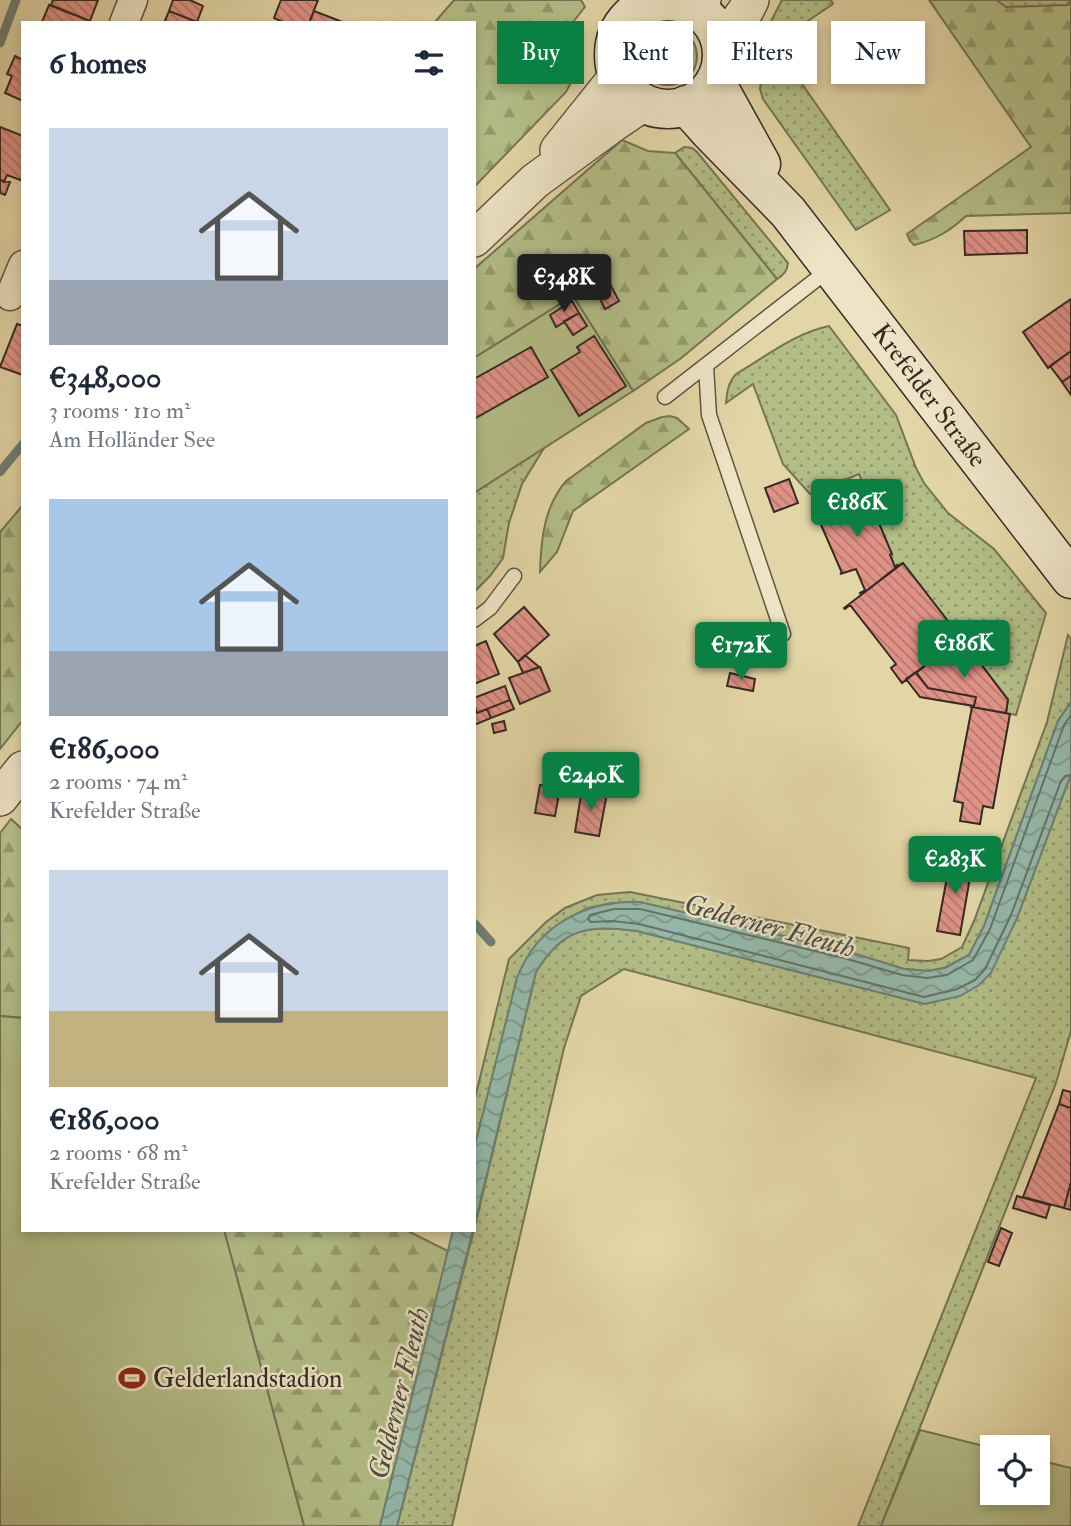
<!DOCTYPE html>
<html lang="en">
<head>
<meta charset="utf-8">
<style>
	:root { --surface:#fff; --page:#f2f2f3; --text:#1f2937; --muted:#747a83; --accent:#0b8043 }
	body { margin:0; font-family:"IM FELL Double Pica",serif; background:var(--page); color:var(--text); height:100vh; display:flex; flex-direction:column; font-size:26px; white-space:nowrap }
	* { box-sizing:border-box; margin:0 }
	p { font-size:23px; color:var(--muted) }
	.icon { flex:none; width:38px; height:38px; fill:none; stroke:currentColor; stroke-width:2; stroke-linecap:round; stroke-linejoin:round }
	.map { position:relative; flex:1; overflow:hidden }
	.drawer { position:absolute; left:21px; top:21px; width:455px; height:1211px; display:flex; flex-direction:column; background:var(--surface); border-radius:0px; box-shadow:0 4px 10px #0003 }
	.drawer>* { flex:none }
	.banner { position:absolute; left:497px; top:21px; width:469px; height:63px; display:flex; gap:14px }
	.buttons { position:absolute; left:980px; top:1435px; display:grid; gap:14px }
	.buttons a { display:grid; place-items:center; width:70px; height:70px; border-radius:0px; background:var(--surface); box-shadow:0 4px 10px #0003; font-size:35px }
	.price { position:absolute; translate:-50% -60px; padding:0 16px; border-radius:7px; background:var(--accent); color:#fff; font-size:23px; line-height:46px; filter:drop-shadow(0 2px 4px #0008) }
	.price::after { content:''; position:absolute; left:50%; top:42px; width:21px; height:16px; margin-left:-10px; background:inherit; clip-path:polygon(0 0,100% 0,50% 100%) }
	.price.current { background:#222; color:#fff }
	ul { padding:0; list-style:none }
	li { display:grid; align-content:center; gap:14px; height:371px; padding:0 28px }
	li span { display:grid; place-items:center; height:217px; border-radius:0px; color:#555 }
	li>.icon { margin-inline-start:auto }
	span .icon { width:126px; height:126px; fill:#fffc; stroke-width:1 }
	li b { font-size:30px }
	h2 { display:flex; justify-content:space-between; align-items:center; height:84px; padding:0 28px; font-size:30px }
	.tag { padding:0 24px; border-radius:0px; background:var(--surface); box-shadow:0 4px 10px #0003; font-size:24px; line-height:63px }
	.tag.current { background:var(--accent); color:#fff }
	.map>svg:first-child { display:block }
	.grass { fill:url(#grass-dots); stroke:#747456; stroke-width:2 }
	.forest { fill:url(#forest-firs); stroke:#747456; stroke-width:2 }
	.garden { fill:#b3be87; stroke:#747456; stroke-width:2 }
	.water { fill:url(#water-waves); stroke:#6f8075; stroke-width:2 }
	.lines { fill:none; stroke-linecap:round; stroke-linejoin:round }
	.shore { stroke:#657268; stroke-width:2 }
	.stream { stroke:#6f8075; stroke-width:9 }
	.building { fill:url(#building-back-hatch); stroke:#352a24; stroke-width:2 }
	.service-casing { stroke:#605544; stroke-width:17 }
	.minor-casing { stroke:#605544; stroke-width:31 }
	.tertiary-casing { stroke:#605544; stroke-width:38 }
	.secondary-casing { stroke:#352a24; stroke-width:41 }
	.service { stroke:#ede4c5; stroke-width:14 }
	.minor { stroke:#ede4c5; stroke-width:28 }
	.tertiary { stroke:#ede4c5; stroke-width:35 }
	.secondary { stroke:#ede4c5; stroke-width:38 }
	.labels { text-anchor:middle; stroke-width:5; stroke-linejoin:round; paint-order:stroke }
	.street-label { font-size:26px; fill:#352a24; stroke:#ede4c5 }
	.poi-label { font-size:26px; fill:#352a24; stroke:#ede4c5; text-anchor:start }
	.water-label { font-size:28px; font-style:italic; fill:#4d4e46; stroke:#ede4c5 }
</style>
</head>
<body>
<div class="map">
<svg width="1071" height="1526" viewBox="0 0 1071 1526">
	<defs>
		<pattern id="grass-dots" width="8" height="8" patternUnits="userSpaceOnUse" patternTransform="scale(1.75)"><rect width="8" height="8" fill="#b3be87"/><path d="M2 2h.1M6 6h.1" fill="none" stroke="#929b6e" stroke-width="1.8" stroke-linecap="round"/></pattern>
		<pattern id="forest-firs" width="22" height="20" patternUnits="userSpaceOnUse" patternTransform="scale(1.75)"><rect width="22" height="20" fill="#b3be87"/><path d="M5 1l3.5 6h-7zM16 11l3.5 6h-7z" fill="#929b6e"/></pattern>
		<pattern id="water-waves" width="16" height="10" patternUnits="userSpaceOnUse" patternTransform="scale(1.75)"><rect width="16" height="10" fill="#95b9ab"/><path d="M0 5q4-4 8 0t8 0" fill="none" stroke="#7a978b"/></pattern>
		<pattern id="building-back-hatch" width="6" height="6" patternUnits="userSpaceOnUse" patternTransform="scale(1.75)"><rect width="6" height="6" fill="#e19287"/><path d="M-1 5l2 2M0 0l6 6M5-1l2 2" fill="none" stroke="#b7776e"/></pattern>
	</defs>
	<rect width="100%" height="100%" fill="#e3d6a6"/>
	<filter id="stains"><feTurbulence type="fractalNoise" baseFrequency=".00286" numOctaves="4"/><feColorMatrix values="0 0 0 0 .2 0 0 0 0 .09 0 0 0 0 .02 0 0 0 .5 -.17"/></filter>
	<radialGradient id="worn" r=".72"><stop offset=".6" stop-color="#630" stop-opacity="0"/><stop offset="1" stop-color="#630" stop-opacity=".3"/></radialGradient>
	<path class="grass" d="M782 0H831L833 4 796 29 807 46 786 61 890 210 856 230 763 99 760 89 769 25Z
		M996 0H1071L1068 5 1006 7Z
		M639 56a29 29 0 1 1 58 0a29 29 0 1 1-58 0Z
		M684 147 692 148 697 152 788 263C787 271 784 275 777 279L675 153Z
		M829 326 896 415 916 468 924 483 948 513 994 549 1046 613 1016 715 1006 713 1008 699 903 563 895 567 890 555 891 554 859 474 810 494 783 464 753 384 726 403C727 392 728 383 736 374 765 357 795 333 829 326Z
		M544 448 522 484 509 523 503 558 490 576 474 592V493Z
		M1068 635 1071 639V702L1058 721 984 926 969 955 944 968 928 971 904 969 846 951 640 902 612 903 588 908 563 921 542 939 517 978 474 1149V1102L509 959 546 922 565 908 597 895 630 892 909 948 908 960 928 961 941 959 962 947 974 921 1047 722Z
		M1071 774V1031L1056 1083 881 1526H858L1036 1078 624 969 581 996 564 1048 452 1526H397L474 1230 536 972C563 927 588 925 637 931L925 1004 1017 918Z"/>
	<path class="forest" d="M454 0H581L585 7 573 22 576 57 574 77 566 92 474 187V23H434Z
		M929 0H996L1006 7 1068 5 1071 2V213L966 216C950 231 935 240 914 245L910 241 907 234 1031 147Z
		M622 140 648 151 675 153 777 279 680 359 633 391 573 296 474 358V269Z
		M670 416 677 418 689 429 573 511 557 552 540 572C541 539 544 507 566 481L646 423 662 417Z
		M23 505V720L0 749V532Z
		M11 819 23 830V1018L0 1016V833Z
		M224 1230H406L448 1251 380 1526H304Z"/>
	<path class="garden" d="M573 296 633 391 474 493V358Z
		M0 1016 23 1018V1230H224L304 1526H0Z
		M920 1430 992 1448V1493H1038V1460L1071 1468V1526H881Z"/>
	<path class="water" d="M1071 702V774L1017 918 991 973 979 985 960 996 925 1004 637 931C588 925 563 927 536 972L474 1227V1149L517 978C537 925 586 900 640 902L846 951 904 969 928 971 945 968 969 955 984 926 1058 721Z
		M453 1230H473L397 1526H380Z"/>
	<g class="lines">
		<path class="shore" d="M1071 715 1064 725 990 929 973 960 947 975 927 978 902 975 844 958 640 909H614L590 915 588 919 591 922 612 921 639 924 924 997 957 989 975 980 985 969 1011 915 1061 781 1065 776 1071 775"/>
		<path class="stream" d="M0 43 16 0
			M0 472 23 444
			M474 923 491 942"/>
	</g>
	<path class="building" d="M53 0H98L90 21 51 5Z
		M173 0H190L203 6 197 22 169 11Z
		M281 0H318L309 23H285L274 18Z
		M49 5 90 21 89 23 42 22Z
		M169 11 197 22V23H164Z
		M314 11 345 23H309Z
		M15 56 23 60V101L5 93 12 76 7 74Z
		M0 127 23 136V181L7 175 4 182 0 180Z
		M0 180 10 182 5 195 0 193Z
		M1027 230V253L965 255 964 231Z
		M610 284 619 301 605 309 596 291Z
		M1071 299V351L1048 368 1023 332Z
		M572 301 579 313 556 327 550 315Z
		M579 313 587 326 573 335 564 321Z
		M17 324 23 326V375L0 367Z
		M594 336 626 386 579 416 551 370 580 352 577 347Z
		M531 347 548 377 474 419V379Z
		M1071 351V376L1062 382 1050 366Z
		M1071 376V395L1062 382Z
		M789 479 798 503 774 512 765 488Z
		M865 490 892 554 890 555 895 567 897 565 898 566 861 595 860 593 865 590 856 569 840 574 842 573 815 511Z
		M903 563 968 647 951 660 944 651 902 683 891 668 896 664 850 605 845 609 844 608Z
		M524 607 549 635 518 662 494 634Z
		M486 641 499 674 474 684V646Z
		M968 647 1008 700 1006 713 972 707 974 706 976 697 928 688 916 673 944 651 951 660Z
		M525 655 539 667 523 673 518 662Z
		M540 667 550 691 520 704 509 678Z
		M916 672 928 688 976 697 974 706 920 697 906 679Z
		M730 673 755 679 753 691 727 686Z
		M505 686 510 700 477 713 474 706V698Z
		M510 700 514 709 491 718 487 709Z
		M474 706 477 713 487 709 491 718 474 725Z
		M972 707 1010 714 993 808 983 806 980 824 960 821 963 803 954 801Z
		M504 721 506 730 494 733 492 724Z
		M540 785 560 788 555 816 535 813Z
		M582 789 607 793 599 836 575 832Z
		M951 856 973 860 960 935 937 931Z
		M1063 1090 1071 1092V1108L1059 1104Z
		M1059 1104 1071 1108V1182L1064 1208 1023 1197Z
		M1071 1182V1210L1064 1208Z
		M1017 1196 1050 1205 1046 1218 1013 1208Z
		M1001 1228 1012 1233 999 1266 988 1262Z"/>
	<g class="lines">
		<g class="service-casing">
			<path id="service" d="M706 366 709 415 783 634
				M665 397 831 268
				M474 620 490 608 514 576"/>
		</g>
		<g class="minor-casing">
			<path id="minor" d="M124 23 133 0
				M10 296 23 265"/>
		</g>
		<g class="tertiary-casing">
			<path id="tertiary" d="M694 7 703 0
				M721 45 746 10 751 0
				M558 150 618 75
				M474 239 535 181 613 124 644 103
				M0 798 23 769"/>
		</g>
		<g class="secondary-casing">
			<path id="secondary" d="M614 55a54 54 0 1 1 108 0a54 54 0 1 1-108 0Z
				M715 81 761 164
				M686 105 711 133 788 212 1071 579"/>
		</g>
		<use href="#service" class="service"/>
		<use href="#minor" class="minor"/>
		<use href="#tertiary" class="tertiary"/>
		<use href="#secondary" class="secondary"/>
	</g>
	<defs>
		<g id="stadium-bare" transform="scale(2.1)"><path d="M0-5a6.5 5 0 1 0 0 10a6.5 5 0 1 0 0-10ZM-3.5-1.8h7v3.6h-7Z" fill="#8f2418" stroke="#ede4c5" stroke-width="2.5" paint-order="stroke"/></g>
	</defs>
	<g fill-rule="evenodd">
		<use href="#stadium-bare" x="132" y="1378"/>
	</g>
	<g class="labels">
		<g class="street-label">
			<text transform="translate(930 395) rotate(53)" y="9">Krefelder Straße</text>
		</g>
		<g class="poi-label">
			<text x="153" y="1387">Gelderlandstadion</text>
		</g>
		<g class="water-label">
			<text transform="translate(770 925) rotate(15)" y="10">Gelderner Fleuth</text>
			<text transform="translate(398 1393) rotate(-76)" y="10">Gelderner Fleuth</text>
		</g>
	</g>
	<rect width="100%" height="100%" filter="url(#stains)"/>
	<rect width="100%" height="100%" fill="url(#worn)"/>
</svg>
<div class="buttons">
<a><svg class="icon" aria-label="locate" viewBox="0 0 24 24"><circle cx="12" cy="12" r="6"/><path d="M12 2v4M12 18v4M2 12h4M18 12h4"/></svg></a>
</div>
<b class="price current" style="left:564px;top:314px">€348K</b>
<b class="price" style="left:857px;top:539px">€186K</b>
<b class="price" style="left:964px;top:680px">€186K</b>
<b class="price" style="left:741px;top:682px">€172K</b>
<b class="price" style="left:591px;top:812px">€240K</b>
<b class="price" style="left:955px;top:896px">€283K</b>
<div class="banner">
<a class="tag current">Buy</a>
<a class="tag">Rent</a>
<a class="tag">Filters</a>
<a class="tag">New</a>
</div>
<section class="drawer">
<h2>6 homes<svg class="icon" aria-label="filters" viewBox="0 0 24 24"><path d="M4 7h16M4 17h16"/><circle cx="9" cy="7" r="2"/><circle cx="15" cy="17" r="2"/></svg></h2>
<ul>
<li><span style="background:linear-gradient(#c9d6e8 70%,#9aa5b1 0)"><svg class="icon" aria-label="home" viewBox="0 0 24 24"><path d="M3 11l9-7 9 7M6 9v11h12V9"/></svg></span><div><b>€348,000</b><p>3 rooms · 110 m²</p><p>Am Holländer See</p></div></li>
<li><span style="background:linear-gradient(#a9c7e8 70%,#9aa5b1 0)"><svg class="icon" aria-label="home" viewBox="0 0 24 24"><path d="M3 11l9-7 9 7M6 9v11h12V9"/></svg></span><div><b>€186,000</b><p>2 rooms · 74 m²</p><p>Krefelder Straße</p></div></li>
<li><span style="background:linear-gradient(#c9d6e8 65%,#c2b280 0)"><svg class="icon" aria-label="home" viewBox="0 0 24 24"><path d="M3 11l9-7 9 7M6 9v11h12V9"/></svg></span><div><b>€186,000</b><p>2 rooms · 68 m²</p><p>Krefelder Straße</p></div></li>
</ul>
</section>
</div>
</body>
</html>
